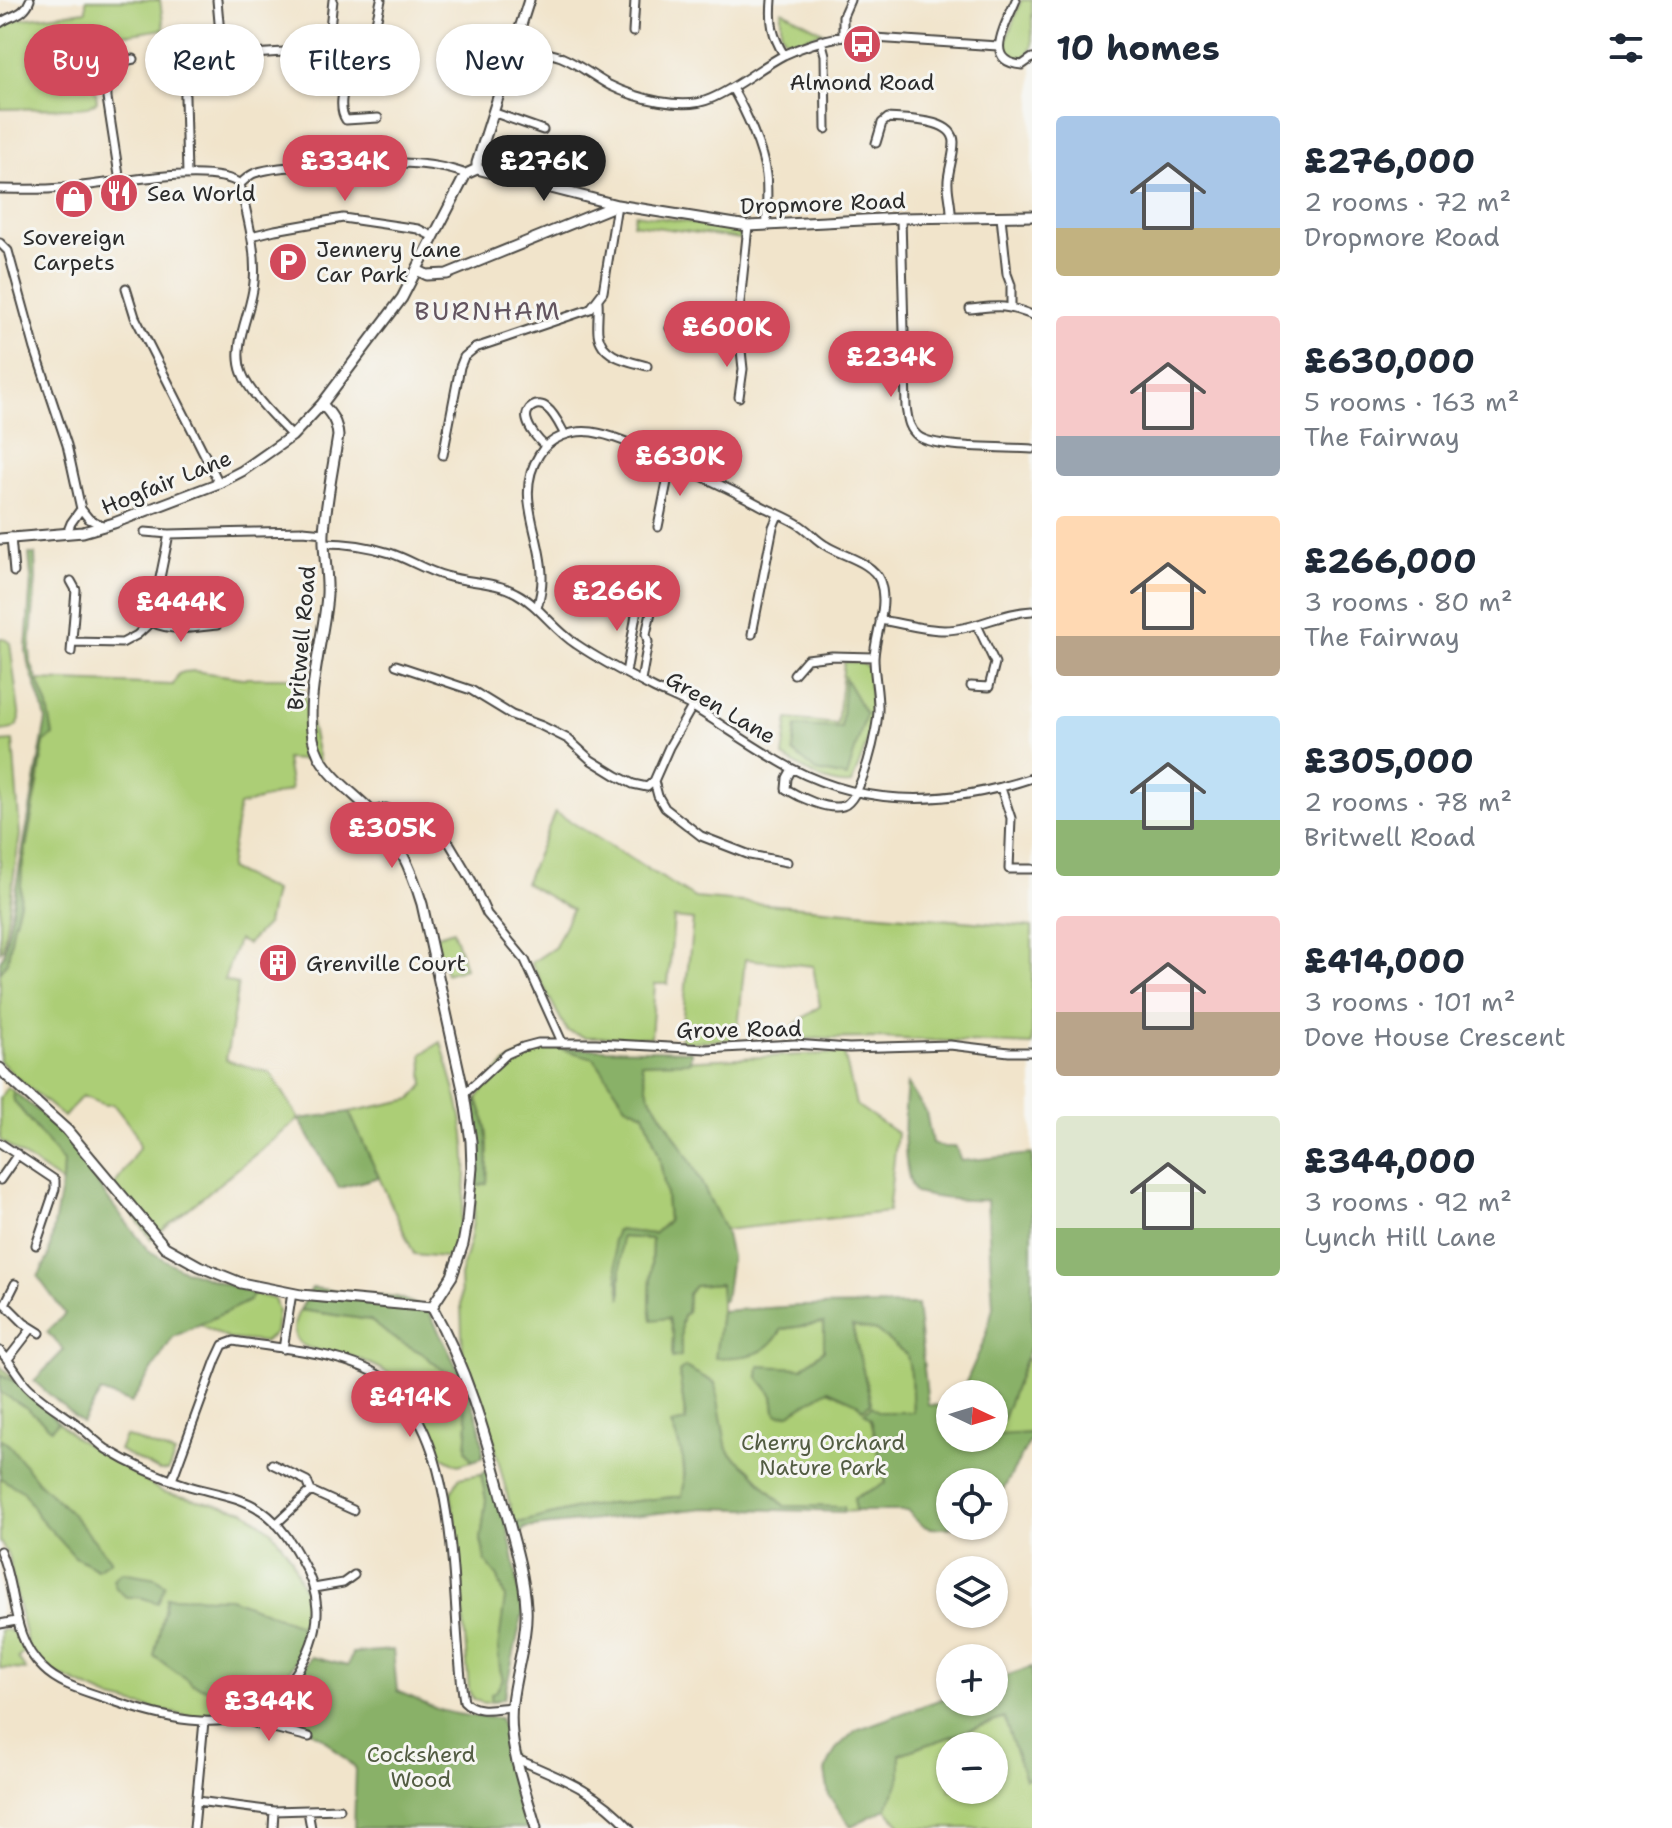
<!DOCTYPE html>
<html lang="en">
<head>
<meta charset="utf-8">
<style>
	:root { --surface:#fff; --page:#f6f6f7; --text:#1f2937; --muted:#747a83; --accent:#d1495b }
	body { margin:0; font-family:"Shantell Sans",sans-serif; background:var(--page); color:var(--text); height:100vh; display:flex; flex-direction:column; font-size:30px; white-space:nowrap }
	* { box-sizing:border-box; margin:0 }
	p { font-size:26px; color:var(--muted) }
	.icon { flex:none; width:44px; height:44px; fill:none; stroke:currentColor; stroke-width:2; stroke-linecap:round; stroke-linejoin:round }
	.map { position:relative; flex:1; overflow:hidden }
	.panel { display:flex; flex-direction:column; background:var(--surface); width:640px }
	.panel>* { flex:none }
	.top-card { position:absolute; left:24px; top:24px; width:760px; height:72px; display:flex; gap:16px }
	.needle { width:52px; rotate:94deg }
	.tools { position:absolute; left:936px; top:1380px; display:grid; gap:16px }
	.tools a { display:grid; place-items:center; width:72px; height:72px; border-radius:50%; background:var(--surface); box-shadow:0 2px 6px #0004; font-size:40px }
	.price { position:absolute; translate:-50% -68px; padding:0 18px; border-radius:28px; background:var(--accent); color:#fff; font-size:26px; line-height:52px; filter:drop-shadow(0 2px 4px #0008) }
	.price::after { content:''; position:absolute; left:50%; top:48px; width:24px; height:18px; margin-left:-12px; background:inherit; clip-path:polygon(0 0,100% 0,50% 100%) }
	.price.selected { background:#222; color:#fff }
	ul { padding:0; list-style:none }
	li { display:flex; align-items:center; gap:24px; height:200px; padding:0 24px }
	li span { display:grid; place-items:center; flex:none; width:224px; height:160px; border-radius:8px; color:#555 }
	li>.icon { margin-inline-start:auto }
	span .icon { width:96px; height:96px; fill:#fffc; stroke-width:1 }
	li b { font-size:34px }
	h2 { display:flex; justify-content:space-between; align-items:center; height:96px; padding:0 24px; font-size:34px }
	.pill { padding:0 28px; border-radius:36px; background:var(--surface); box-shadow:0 2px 6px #0004; font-size:28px; line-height:72px }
	.pill.selected { background:var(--accent); color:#fff }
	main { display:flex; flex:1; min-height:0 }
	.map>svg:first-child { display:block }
	.green { fill:#acce76; stroke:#6c7c50; stroke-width:2; fill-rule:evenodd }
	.forest { fill:#89b167; stroke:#5a6e49; stroke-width:2 }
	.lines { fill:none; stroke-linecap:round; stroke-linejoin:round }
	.minor-casing { stroke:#494743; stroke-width:11 }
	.tertiary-casing { stroke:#494743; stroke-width:13 }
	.minor { stroke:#fff; stroke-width:7 }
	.tertiary { stroke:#fff; stroke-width:9 }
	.labels { text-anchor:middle; stroke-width:6; stroke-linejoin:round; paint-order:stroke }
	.poi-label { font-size:22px; fill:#2b2b2b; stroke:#f6f6f2; text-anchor:start }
	.street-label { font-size:22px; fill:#2b2b2b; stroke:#f6f6f2 }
	.park-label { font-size:22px; fill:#525c42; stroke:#f6f6f2 }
	.quarter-label { font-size:26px; letter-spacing:2px; fill:#635560; stroke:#f6f6f2 }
</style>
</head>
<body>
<main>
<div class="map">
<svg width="1032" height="1828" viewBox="0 0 1032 1828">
	<rect width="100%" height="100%" fill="#f6f6f2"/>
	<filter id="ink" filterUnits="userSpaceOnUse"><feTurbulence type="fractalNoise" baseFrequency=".0125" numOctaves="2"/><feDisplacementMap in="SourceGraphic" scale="16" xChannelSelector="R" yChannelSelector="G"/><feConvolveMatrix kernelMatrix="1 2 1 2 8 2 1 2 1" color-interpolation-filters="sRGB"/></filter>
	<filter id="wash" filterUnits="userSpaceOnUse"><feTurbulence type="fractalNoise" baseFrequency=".006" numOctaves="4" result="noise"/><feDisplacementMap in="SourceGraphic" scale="32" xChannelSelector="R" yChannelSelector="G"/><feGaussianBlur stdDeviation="1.8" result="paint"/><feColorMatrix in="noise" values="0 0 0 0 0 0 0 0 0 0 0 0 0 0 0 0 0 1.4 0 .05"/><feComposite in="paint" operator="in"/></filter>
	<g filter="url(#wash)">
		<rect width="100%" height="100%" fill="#f1e4cb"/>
		<path class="green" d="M86 0H160L164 29 130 34 88 31 97 102 86 107 76 108 0 109V28L13 20 86 11Z
			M1021 0H1032V47L1027 56 1017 60 1007 56 1004 47Z
			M781 10 823 32 793 42 785 39 781 31Z
			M635 214 740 230 744 234 740 239 633 224Z
			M0 638H3L10 643 20 720C16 730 10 730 0 731Z
			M844 662H860L869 668C869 690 873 713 869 734 865 751 858 768 851 784 827 787 803 768 783 757L788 719 837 724Z
			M194 671 243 678H288L294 680 304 690 319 761 286 759 291 790 239 806 229 869 274 891 267 924 247 944 238 940 224 980 238 985 226 1060 271 1073 299 1119 151 1239 113 1188 140 1146 134 1131 113 1104 105 1105 82 1096 64 1117 15 1076 0 1061V973L8 959 13 928 20 902 22 869 39 780 48 707 38 680 173 685 178 674 184 672Z
			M13 741 20 835 3 948 0 952V742Z
			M555 812 695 898 1032 927V1045L879 1038 792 1039 794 1025 820 1006 813 966 745 959 737 1039 680 1043 693 920 674 918 668 984H655L651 1037H585L567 1031 531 963 555 947 572 910 525 883Z
			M453 930 465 968 446 974 435 936Z
			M441 1042C452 1080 465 1119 466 1159 467 1192 460 1226 453 1258L414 1254 349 1112 412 1099 424 1085 422 1054Z
			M558 1048 594 1058 626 1105 644 1113 659 1155 666 1194 668 1221 654 1234 616 1230 621 1291V1237L652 1239 650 1305 652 1319 669 1318 673 1336 672 1357 681 1356V1323L683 1315 687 1313 688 1294 695 1286 721 1284V1311L719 1327 782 1329 824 1323V1350L802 1368 758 1377 773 1396 775 1411 789 1414 828 1390 858 1403 862 1409 871 1402 852 1325 876 1331 907 1355 911 1375 913 1412H879L871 1419 886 1484 855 1497 856 1511 843 1512V1507L784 1506 749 1469 731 1454 726 1445 715 1383 685 1368 679 1372 686 1422 671 1425 683 1451 684 1485 682 1496 582 1507 522 1522H514L492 1435 463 1360 460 1276 470 1240 475 1209V1186L487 1183C488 1153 490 1125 477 1099 490 1079 501 1061 525 1054 536 1051 547 1050 558 1048Z
			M844 1053 856 1105 897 1133 888 1212 725 1230 692 1164 649 1094 641 1063Z
			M7 1087 13 1091 14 1101 63 1162 62 1183 0 1140V1098Z
			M254 1294 274 1299 278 1310 275 1333 264 1342 228 1339 200 1324 249 1301Z
			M300 1310 370 1320 393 1338 422 1353 447 1374 459 1393 468 1422 466 1449 472 1461 458 1465 441 1456C433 1435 420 1401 404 1385 390 1371 362 1359 343 1354 330 1351 312 1352 301 1344 290 1335 294 1320 300 1310Z
			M1026 1359 1032 1362V1433L996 1436Z
			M0 1366 74 1437 163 1492 245 1511 271 1530 291 1557 307 1598V1628L230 1598 192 1684 233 1698 255 1710 225 1719 194 1718 112 1699 52 1672 28 1648 8 1556 0 1542Z
			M125 1436 175 1454 168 1471H159L119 1450Z
			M481 1474 486 1500 481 1540 486 1562 498 1577 505 1598 500 1669 503 1679 497 1690 491 1694 492 1702 484 1703 474 1700 469 1692 459 1555 451 1493 459 1478Z
			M0 1630H7L14 1632 24 1652 18 1658 26 1670 0 1668Z
			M1005 1718 1025 1779 1032 1777V1828H903L886 1809 900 1780V1754ZM950 1746H994V1790H950Z"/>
		<path class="forest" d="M29 554H35L36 579 30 649 31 663 48 707 53 735 44 743 22 869 20 902 13 928 8 960 0 973V961L4 954 46 720 43 707 28 663 26 650 31 578Z
			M845 678 866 714 847 777 816 771 793 752 796 726 841 728Z
			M558 1048 691 1051 690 1062 641 1063 649 1094 692 1164 725 1230 731 1257 725 1300 721 1301 720 1284 695 1286 688 1294 687 1313 683 1315 681 1323V1356L672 1358 673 1336 669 1318 652 1320 650 1305 652 1239 621 1237V1299L613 1240 617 1230 654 1234 668 1221 666 1194 659 1155 644 1113 626 1105 594 1058Z
			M907 1083 926 1112 932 1143 942 1147H956L961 1161 1032 1154V1341L997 1435 1032 1433V1437L998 1499 994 1502V1482H950V1526H960L959 1527C932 1528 926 1534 908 1511H856L854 1498 886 1483 871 1419 864 1412 872 1406 879 1412H913L911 1375 907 1355 876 1331 852 1326 871 1403 863 1409 857 1403 828 1390 789 1414 778 1415 775 1411 773 1396 758 1377 759 1366 802 1368 824 1350V1323L782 1329C766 1358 746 1357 715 1358L721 1311 799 1306 917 1305 928 1405 943 1406 950 1400V1438H994V1394H957L963 1389 985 1339 993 1307 987 1200C962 1201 939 1199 915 1193 901 1171 904 1110 907 1083Z
			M13 1091 64 1132 108 1199 148 1250 179 1268 254 1294 249 1301 173 1337 131 1403 101 1392 82 1423 34 1381 64 1350 47 1332 65 1314 38 1277 48 1258 62 1183 63 1162 14 1101Z
			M477 1099C490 1125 488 1154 487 1183L475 1186 477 1144 472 1117Z
			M349 1112 379 1177 339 1188 299 1119Z
			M312 1288 396 1297 428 1309C445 1348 488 1415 482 1458L472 1461 466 1449 468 1422 459 1393 447 1374 422 1353 393 1338 370 1320 300 1310Z
			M685 1367 715 1383 726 1445 731 1454 749 1469 784 1506 844 1507 845 1512 704 1508 525 1528 518 1536 514 1522H522L582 1507 682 1496C689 1470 681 1448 671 1424L686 1421 679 1372Z
			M0 1374 19 1384 58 1422 51 1429 28 1409 0 1392Z
			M0 1438 10 1446 38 1482 70 1512 111 1560 97 1569 75 1557 37 1515 24 1492 0 1478Z
			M491 1469 509 1534 523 1612 504 1698 492 1702 491 1694 497 1690 503 1679 500 1669 498 1649 505 1598 498 1577 486 1562 481 1540 486 1500 481 1474Z
			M122 1572 156 1578 165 1585 158 1603 140 1597H126L116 1588 113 1579Z
			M167 1597 230 1598 307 1628 299 1655 280 1687 255 1710 233 1698 193 1684 154 1656Z
			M393 1650 397 1691C411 1696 424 1704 437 1709 458 1716 478 1717 500 1718L532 1828H354L356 1769 322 1737 272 1710 290 1691 311 1657 348 1666 352 1653Z
			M1032 1667V1777L1025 1779 1004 1718 900 1754V1780L886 1809 851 1826 829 1796 825 1771 836 1749 856 1730 950 1696V1702H994V1680Z"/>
	</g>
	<g filter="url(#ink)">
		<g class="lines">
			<g class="minor-casing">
				<path id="minor" d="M217 0 222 56
					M772 0C770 23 772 35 784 55
					M1016 0C1007 23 981 62 1022 65L1032 58
					M0 23C11 15 25 15 30 0
					M633 32 635 0
					M843 36V16L850 0
					M821 40 825 55 826 129
					M328 46 352 53 393 55
					M328 46 333 0
					M514 46C529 51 546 51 561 57 578 64 593 76 609 85 635 98 683 111 710 99 737 88 759 68 784 55 803 46 822 40 843 36L998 46
					M352 53C351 74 334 102 346 120L378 118
					M375 53 376 23 381 0
					M177 59 314 50 328 46
					M184 59 187 175
					M732 88C745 110 763 149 766 175 768 191 766 209 767 225
					M495 113 543 130
					M876 143 882 123 888 118C906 120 953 118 954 142 954 155 949 168 948 180 947 192 952 205 951 218
					M120 182 107 98 106 65 134 59
					M240 184C247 216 257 249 254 282 252 312 231 344 242 373 249 393 278 421 292 436
					M0 189C21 189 42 190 62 188 102 186 210 162 240 184 245 180 249 175 255 173 277 166 301 167 324 165 368 163 424 158 466 174
					M1001 217 1007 274 1011 285V307
					M901 218 906 407C908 418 908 428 918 436 934 449 1008 447 1032 449
					M251 236 275 230 343 218 418 229 434 237
					M0 243 8 251 35 349 67 445 81 509 89 519 104 526
					M126 288 135 317 219 483
					M598 301C599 312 597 322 598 333 601 357 628 361 647 366
					M970 309C999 306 1004 304 1032 315
					M670 328 685 335 739 341
					M739 397 743 369 738 322 748 226
					M545 446C538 440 529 429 527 420 524 408 538 400 547 408 555 414 560 426 565 435
					M443 455 460 367 464 357 475 348 590 309 603 292 617 205
					M658 527 671 462
					M145 532 169 534 303 531 324 533
					M67 533 71 523 81 509
					M11 537 14 572
					M324 543C346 543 368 546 390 553 409 559 426 571 446 576 469 583 495 581 516 593 539 605 554 630 576 644 601 661 628 675 655 689 667 695 681 700 693 707 726 727 757 750 791 768 869 809 951 805 1032 778
					M71 581 76 590 71 652
					M537 608C540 598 542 589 542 578 543 537 513 496 539 455 549 438 573 429 592 432 614 435 640 448 660 457 693 472 726 487 758 504 772 512 788 517 801 526 810 532 816 540 825 545 841 556 872 561 880 581 889 606 875 633 874 658 874 674 878 691 878 707 879 726 862 800 843 806 828 811 799 797 786 789L787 778 792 769
					M880 620C901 623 923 630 944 630 975 630 1002 612 1032 611
					M151 622C173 632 193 628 217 625
					M752 634 773 527 778 515
					M72 642 122 643 137 635 151 622 169 534
					M396 665 471 690 512 715 542 726 568 739 591 760 617 776 633 784 647 787 654 781 669 747 692 707
					M626 673 639 597
					M794 674 807 659 832 656 874 657
					M641 681 648 642 646 634 652 608 656 600 665 593 667 585
					M971 686 989 687 995 663 977 625
					M654 781 658 796 665 808 701 836 750 855 787 862
					M1001 788 1011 818 1009 869H1032
					M371 811 386 808 425 823 447 839 472 881 487 914 525 960 562 1042
					M464 1094 507 1054 523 1047 538 1043H596L706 1049 795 1044 849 1048 950 1045 1009 1052H1032
					M0 1143 55 1180V1189L36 1245
					M0 1180 18 1154
					M15 1284 5 1304 24 1323 40 1333
					M283 1349 292 1293
					M0 1351C10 1361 17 1374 26 1385 39 1399 58 1410 74 1422 85 1430 95 1441 106 1449 132 1465 159 1477 189 1486 213 1493 241 1496 262 1511 278 1522 291 1541 300 1558 309 1573 316 1591 317 1609 318 1634 308 1656 294 1676 287 1685 279 1696 270 1703 226 1737 155 1716 108 1699 85 1691 60 1685 43 1668 10 1637 17 1590 0 1551
					M8 1359 32 1328
					M272 1464 307 1481 311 1491 353 1510
					M172 1480 216 1360 223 1345 234 1341C276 1348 326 1351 365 1368 468 1412 448 1609 464 1701 476 1714 495 1708 511 1707
					M276 1524 311 1491
					M314 1588 343 1583 354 1575
					M0 1624 16 1621
					M245 1717 251 1722 258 1724 309 1737
					M517 1759C563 1779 595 1790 630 1828
					M197 1801 274 1811 340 1809
					M308 1811 311 1828
					M194 1828 204 1721
					M273 1828 274 1811"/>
			</g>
			<g class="tertiary-casing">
				<path id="tertiary" d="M477 169 617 205 748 226 901 218 1032 216
					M477 169V163L529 0
					M417 270 427 275 447 274 617 205
					M322 404C332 415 337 422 338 436 333 468 326 501 324 533 323 553 328 573 327 594 325 638 298 717 319 756 331 778 352 792 369 809 396 835 411 868 422 904L464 1094 471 1141 472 1168 467 1222 463 1244 452 1276 432 1307
					M0 539 83 532 114 523 219 483 242 471 292 436 322 404 402 298 466 174 477 169
					M0 1068 7 1076 67 1130 165 1247 199 1266 241 1283 301 1295 432 1307
					M432 1307C466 1367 485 1433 503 1500 512 1535 524 1571 526 1607 528 1638 515 1672 512 1703 507 1745 525 1788 536 1828"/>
			</g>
			<use href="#minor" class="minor"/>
			<use href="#tertiary" class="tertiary"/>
		</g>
	</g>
	<defs>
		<g id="bus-disc" transform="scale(2)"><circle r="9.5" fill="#d1495b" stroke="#f6f6f2"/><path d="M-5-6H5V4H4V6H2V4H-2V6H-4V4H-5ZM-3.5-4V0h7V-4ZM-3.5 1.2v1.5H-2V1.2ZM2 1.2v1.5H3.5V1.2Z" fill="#fff"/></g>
		<g id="restaurant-disc" transform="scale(2)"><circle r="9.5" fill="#d1495b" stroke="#f6f6f2"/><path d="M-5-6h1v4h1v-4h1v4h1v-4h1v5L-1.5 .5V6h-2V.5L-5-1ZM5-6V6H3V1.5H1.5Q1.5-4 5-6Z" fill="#fff"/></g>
		<g id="shop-disc" transform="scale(2)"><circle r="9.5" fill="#d1495b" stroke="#f6f6f2"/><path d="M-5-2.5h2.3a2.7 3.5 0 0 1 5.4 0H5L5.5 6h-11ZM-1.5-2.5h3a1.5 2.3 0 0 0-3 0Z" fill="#fff"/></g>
		<g id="parking-disc" transform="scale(2)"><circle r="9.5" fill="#d1495b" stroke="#f6f6f2"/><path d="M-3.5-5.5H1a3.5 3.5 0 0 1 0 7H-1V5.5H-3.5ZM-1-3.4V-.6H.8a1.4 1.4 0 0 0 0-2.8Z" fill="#fff"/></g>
		<g id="building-disc" transform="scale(2)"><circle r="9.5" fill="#d1495b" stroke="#f6f6f2"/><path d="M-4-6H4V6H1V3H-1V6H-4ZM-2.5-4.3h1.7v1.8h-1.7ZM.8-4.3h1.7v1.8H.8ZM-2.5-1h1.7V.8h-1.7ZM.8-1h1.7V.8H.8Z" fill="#fff"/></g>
	</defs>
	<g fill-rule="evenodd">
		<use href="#bus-disc" x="862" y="44"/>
		<use href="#restaurant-disc" x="119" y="193"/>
		<use href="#shop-disc" x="74" y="199"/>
		<use href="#parking-disc" x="288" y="262"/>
		<use href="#building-disc" x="278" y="963"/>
	</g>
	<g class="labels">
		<g class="poi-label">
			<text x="862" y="90" text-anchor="middle">Almond Road</text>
			<text x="147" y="201">Sea World</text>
			<text x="74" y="245" text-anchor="middle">Sovereign<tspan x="74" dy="25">Carpets</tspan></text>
			<text x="316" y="257">Jennery Lane<tspan x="316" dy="25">Car Park</tspan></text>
			<text x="306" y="971">Grenville Court</text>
		</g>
		<g class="street-label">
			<text transform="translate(823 203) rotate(-2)" y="8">Dropmore Road</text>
			<text transform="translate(166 482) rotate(-22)" y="8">Hogfair Lane</text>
			<text transform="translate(301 638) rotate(-85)" y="8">Britwell Road</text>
			<text transform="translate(721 707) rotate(30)" y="8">Green Lane</text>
			<text transform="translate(739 1029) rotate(-1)" y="8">Grove Road</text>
		</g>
		<g class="park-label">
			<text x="823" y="1450">Cherry Orchard<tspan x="823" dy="25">Nature Park</tspan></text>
			<text x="421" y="1762">Cocksherd<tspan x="421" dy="25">Wood</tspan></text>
		</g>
		<g class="quarter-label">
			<text x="488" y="320">BURNHAM</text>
		</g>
	</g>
</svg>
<div class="tools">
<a><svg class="needle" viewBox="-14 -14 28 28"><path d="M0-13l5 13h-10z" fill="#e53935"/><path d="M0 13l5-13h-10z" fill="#747a83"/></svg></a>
<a><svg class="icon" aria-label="locate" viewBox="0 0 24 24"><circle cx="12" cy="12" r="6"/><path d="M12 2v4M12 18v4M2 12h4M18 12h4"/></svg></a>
<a><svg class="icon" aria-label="layers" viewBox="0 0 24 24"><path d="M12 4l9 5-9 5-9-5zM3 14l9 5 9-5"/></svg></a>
<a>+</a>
<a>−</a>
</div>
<b class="price" style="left:345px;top:203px">£334K</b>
<b class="price selected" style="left:544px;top:203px">£276K</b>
<b class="price" style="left:727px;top:369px">£600K</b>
<b class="price" style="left:891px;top:399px">£234K</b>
<b class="price" style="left:680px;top:498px">£630K</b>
<b class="price" style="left:617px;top:633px">£266K</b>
<b class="price" style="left:181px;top:644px">£444K</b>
<b class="price" style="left:392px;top:870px">£305K</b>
<b class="price" style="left:410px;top:1439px">£414K</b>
<b class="price" style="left:269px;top:1743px">£344K</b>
<div class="top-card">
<a class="pill selected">Buy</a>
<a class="pill">Rent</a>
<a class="pill">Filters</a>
<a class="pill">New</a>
</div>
</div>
<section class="panel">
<h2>10 homes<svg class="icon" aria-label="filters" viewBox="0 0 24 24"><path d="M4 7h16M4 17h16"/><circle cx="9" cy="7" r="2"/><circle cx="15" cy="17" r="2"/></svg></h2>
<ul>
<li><span style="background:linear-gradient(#a9c7e8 70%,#c2b280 0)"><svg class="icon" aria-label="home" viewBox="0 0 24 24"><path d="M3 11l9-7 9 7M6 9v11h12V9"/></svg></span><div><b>£276,000</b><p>2 rooms · 72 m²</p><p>Dropmore Road</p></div></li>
<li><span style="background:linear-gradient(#f6c9c9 75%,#9aa5b1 0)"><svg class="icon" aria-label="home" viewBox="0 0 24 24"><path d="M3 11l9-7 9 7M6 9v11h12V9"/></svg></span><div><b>£630,000</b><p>5 rooms · 163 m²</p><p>The Fairway</p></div></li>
<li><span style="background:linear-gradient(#ffd9b3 75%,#b9a48a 0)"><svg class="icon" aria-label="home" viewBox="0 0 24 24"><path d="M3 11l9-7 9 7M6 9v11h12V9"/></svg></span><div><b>£266,000</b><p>3 rooms · 80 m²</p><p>The Fairway</p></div></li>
<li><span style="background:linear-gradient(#bfe0f5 65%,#8fb573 0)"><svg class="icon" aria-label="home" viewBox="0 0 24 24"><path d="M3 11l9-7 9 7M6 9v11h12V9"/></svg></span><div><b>£305,000</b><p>2 rooms · 78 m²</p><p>Britwell Road</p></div></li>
<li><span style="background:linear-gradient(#f6c9c9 60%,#b9a48a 0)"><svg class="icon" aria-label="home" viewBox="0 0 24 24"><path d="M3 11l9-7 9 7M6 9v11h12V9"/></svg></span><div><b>£414,000</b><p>3 rooms · 101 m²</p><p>Dove House Crescent</p></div></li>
<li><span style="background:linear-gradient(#dfe7d0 70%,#8fb573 0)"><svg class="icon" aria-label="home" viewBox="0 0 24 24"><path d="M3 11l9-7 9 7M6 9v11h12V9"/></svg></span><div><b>£344,000</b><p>3 rooms · 92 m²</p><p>Lynch Hill Lane</p></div></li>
</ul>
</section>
</main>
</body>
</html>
